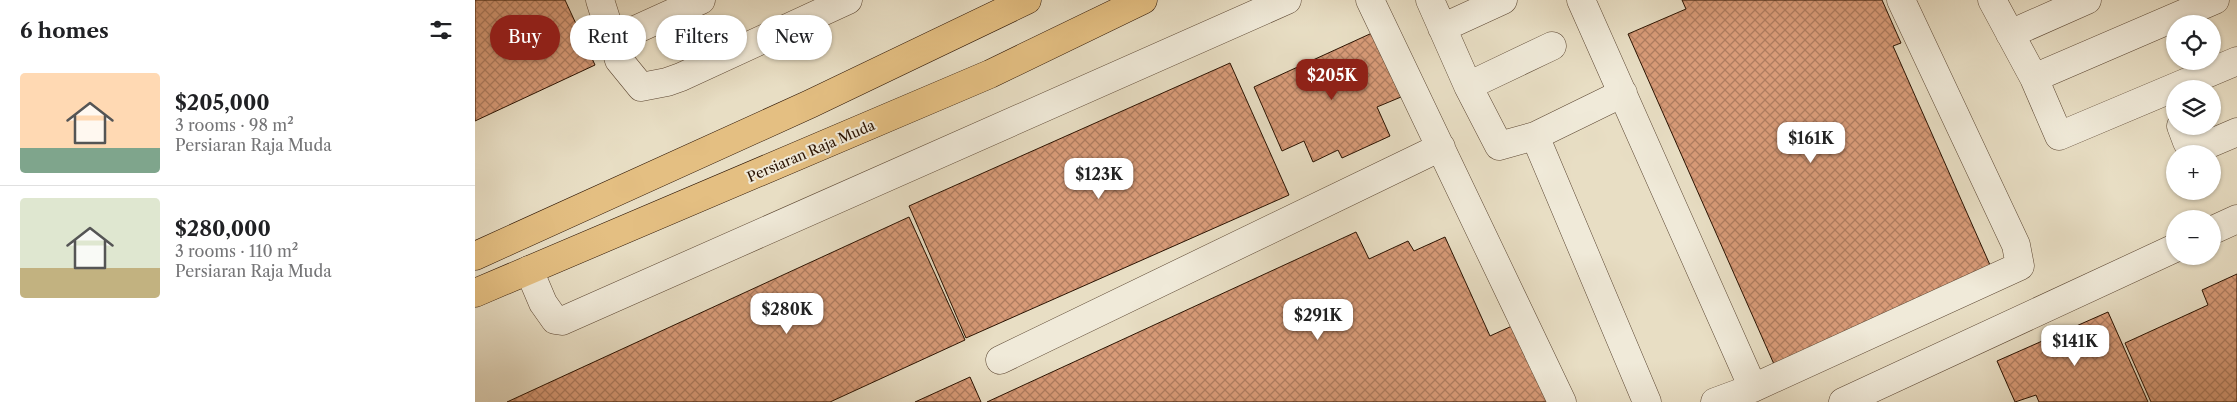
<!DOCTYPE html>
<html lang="en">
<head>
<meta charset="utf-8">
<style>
	:root { --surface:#fff; --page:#f6f6f6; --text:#202124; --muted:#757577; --line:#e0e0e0; --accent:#8f2418 }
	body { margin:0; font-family:"Libre Caslon Text",serif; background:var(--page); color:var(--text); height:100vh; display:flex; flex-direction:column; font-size:19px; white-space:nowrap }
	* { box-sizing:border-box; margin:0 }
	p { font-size:16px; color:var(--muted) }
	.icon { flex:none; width:28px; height:28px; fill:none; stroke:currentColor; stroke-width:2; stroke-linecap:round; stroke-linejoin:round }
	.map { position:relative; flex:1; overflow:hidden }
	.panel { display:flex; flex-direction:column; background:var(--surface); width:475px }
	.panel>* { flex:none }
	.hud { position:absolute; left:15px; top:15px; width:475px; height:45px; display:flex; gap:10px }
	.controls { position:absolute; left:1691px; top:15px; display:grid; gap:10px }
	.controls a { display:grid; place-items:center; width:55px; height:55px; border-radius:50%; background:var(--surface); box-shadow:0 1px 4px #0004; font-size:25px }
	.price { position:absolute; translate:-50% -42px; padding:0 11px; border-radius:10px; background:#fff; color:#222; font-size:16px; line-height:32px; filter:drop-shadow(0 1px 2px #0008) }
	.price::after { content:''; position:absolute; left:50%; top:30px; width:15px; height:11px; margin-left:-8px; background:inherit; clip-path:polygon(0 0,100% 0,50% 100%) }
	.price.selected { background:var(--accent); color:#fff }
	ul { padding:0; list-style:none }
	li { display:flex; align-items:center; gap:15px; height:125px; padding:0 20px }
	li+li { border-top:1px solid var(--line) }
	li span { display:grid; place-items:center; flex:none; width:140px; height:100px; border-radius:5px; color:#555 }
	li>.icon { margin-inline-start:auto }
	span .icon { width:60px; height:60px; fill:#fffc; stroke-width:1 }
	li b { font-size:21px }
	h2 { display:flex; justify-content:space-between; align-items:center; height:60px; padding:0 20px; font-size:21px }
	.chip { padding:0 18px; border-radius:22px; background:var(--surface); box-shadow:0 1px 4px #0004; font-size:18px; line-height:45px }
	.chip.selected { background:var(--accent); color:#fff }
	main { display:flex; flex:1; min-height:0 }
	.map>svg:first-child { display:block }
	.building { fill:url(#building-cross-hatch); stroke:#2a1200 }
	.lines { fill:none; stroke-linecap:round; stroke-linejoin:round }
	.minor-casing { stroke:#5a4531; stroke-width:29 }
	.major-casing { stroke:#2a1200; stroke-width:29 }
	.minor { stroke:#f0ead9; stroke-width:28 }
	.major { stroke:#e4bf82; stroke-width:28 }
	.labels { text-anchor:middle; stroke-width:4; stroke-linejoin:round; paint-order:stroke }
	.street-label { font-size:14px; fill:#2a1200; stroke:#f0ead9 }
</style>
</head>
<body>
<main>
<section class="panel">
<h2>6 homes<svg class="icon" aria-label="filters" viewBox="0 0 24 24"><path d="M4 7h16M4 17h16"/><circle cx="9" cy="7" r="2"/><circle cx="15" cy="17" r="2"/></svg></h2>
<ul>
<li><span style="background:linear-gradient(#ffd9b3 75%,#7fa58c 0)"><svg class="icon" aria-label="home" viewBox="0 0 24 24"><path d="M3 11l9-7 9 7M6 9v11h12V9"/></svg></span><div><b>$205,000</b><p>3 rooms · 98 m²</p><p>Persiaran Raja Muda</p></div></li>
<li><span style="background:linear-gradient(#dfe7d0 70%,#c2b280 0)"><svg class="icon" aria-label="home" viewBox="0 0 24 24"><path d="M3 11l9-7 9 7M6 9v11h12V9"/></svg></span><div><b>$280,000</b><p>3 rooms · 110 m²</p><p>Persiaran Raja Muda</p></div></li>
</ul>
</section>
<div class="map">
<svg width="1762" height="402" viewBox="0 0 1762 402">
	<defs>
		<pattern id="building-cross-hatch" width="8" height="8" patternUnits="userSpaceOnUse" patternTransform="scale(1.25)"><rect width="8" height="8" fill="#d89b78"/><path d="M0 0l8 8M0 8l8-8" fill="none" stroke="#af7d60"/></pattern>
	</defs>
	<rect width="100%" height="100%" fill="#e8dec4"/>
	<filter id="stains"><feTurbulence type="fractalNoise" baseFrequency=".004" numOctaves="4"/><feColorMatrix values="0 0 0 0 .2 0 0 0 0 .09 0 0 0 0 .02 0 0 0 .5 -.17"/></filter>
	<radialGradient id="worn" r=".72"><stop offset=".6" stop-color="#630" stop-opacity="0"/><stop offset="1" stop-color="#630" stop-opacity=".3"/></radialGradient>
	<path class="building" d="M0 0H90L120 65 0 121Z
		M1207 0H1407L1426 43 1418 46 1519 274 1302 371 1153 34 1211 9Z
		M897 33 926 97 902 107 915 136 867 158 863 150 838 162 829 141 807 151 779 87Z
		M755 63 814 195 491 338 434 206Z
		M434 217 490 340 355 402H32Z
		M881 232 894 259 933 241 939 251 970 237 1015 336 1048 321 1085 402H512Z
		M1762 274V402H1676L1650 343 1733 305 1727 290Z
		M1633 312 1673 402H1564L1561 395 1540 402 1522 361Z
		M495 377 506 402H440Z"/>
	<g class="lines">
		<g class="minor-casing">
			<path id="minor" d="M125 0 144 60 166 87 192 82 206 77 373 0
				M895 0 1087 402
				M955 0 993 86 1024 146 1060 136 1172 402
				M1106 0 1278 388
				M1517 0 1559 78 1584 136 1762 61
				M967 28 1028 0
				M1535 34 1612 0
				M138 40 226 0
				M1559 78 1740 0
				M993 86 1077 46
				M1706 126 1712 142 1734 144 1762 132
				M1060 136 1148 93
				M1738 230 1762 219
				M54 270 68 303 80 320 87 321 812 0
				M525 360 966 147
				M1240 402 1278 388 1545 266 1541 245 1426 0
				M1368 402 1700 248"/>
		</g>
		<g class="major-casing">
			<path id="major" d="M0 256 335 104 552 0
				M0 293 515 74 668 0"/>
		</g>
		<use href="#minor" class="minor"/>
		<use href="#major" class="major"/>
	</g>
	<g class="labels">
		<g class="street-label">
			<text transform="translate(336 151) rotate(-23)" y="5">Persiaran Raja Muda</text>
		</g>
	</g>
	<rect width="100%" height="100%" filter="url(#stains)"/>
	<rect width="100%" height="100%" fill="url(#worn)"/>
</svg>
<div class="controls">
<a><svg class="icon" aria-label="locate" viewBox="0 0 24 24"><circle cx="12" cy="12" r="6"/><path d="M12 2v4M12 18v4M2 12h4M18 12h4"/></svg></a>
<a><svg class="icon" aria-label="layers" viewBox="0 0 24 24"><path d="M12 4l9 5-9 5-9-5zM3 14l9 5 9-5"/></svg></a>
<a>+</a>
<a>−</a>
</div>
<b class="price selected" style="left:857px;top:101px">$205K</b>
<b class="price" style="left:1336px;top:164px">$161K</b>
<b class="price" style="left:624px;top:200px">$123K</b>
<b class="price" style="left:312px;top:335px">$280K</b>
<b class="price" style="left:843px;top:341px">$291K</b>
<b class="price" style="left:1600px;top:367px">$141K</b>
<div class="hud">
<a class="chip selected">Buy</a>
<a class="chip">Rent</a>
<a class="chip">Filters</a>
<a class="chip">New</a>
</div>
</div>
</main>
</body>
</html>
